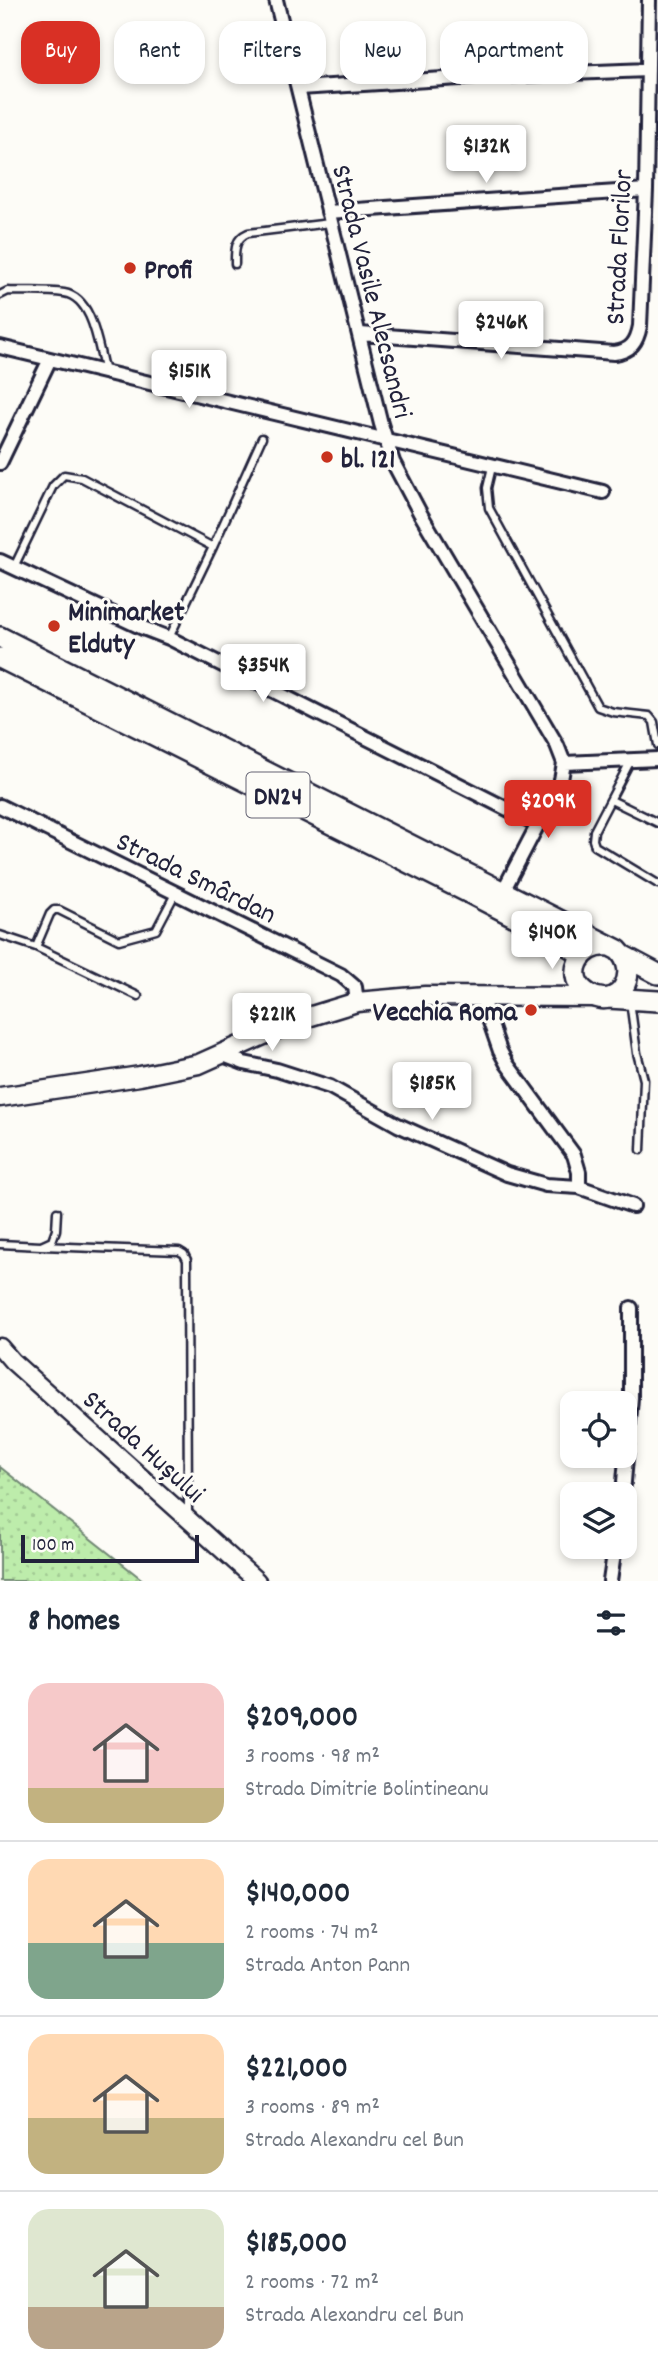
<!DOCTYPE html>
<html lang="en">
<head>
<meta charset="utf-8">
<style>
	:root { --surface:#fff; --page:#f2f2f3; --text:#1f2937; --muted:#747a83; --line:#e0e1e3; --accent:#d93025 }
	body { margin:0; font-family:Dekko,sans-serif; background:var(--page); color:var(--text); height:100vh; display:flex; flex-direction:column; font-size:26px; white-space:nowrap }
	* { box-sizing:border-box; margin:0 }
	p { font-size:23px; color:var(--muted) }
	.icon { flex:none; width:38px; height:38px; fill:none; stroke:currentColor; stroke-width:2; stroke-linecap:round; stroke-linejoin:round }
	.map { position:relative; height:1581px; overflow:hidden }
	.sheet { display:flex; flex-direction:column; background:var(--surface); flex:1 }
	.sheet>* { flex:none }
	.guide { position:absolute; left:21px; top:21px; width:616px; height:63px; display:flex; gap:14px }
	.fabs { position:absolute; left:560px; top:1391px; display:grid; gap:14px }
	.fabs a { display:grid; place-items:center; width:77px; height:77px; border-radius:14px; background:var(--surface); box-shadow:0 4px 10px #0003; font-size:35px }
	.scale { position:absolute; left:21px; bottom:18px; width:178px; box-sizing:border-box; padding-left:7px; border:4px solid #22223b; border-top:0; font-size:19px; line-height:24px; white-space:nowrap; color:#22223b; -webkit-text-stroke:5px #fdfcf7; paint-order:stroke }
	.price { position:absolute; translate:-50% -60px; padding:0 16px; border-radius:7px; background:#fff; color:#222; font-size:23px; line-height:46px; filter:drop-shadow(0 2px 4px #0008) }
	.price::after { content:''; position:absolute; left:50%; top:42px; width:21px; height:16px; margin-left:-10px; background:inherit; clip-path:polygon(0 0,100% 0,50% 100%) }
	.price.on { background:var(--accent); color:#fff }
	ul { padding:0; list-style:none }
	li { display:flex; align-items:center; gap:21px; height:175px; padding:0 28px }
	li+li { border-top:2px solid var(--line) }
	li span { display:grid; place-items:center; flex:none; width:196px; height:140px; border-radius:21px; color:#555 }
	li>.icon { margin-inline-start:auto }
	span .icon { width:84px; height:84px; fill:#fffc; stroke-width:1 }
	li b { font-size:30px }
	h2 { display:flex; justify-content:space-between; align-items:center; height:84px; padding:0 28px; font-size:30px }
	.tag { padding:0 24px; border-radius:21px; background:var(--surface); box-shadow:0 4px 10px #0003; font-size:24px; line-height:63px }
	.tag.on { background:var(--accent); color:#fff }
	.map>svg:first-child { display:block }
	.grass { fill:url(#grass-dots); stroke:#708773; stroke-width:2 }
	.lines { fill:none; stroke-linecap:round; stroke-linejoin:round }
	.service-casing { stroke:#22223b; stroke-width:11 }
	.minor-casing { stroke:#22223b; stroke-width:18 }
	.tertiary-casing { stroke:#22223b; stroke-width:21 }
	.secondary-casing { stroke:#22223b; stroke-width:23 }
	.primary-casing { stroke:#22223b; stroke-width:24 }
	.service { stroke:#fdfcf7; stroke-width:6 }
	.minor { stroke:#fdfcf7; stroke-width:12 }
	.tertiary { stroke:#fdfcf7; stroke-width:16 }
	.secondary { stroke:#fdfcf7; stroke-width:18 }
	.primary { stroke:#fdfcf7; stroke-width:19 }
	.poi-dot { fill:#c8321e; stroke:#fdfcf7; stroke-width:2.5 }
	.labels { text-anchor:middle; stroke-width:6; stroke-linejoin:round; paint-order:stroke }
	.shield { fill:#fdfcf7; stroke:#646373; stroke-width:2 }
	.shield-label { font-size:26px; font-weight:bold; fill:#22223b }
	.street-label { font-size:28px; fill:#22223b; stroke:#fdfcf7 }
	.poi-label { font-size:28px; font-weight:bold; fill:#22223b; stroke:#fdfcf7; text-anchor:start }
</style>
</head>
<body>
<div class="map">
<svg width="658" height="1581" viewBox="0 0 658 1581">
	<defs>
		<pattern id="grass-dots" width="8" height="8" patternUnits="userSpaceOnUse" patternTransform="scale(1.75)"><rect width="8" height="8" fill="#bdecab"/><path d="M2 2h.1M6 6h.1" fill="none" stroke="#a2ca94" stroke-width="1.8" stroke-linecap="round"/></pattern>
	</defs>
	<rect width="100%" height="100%" fill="#fdfcf7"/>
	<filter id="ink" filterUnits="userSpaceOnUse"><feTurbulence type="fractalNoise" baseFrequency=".0143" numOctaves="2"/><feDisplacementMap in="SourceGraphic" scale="14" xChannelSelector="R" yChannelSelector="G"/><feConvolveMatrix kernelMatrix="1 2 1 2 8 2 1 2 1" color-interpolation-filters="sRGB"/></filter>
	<g filter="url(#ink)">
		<path class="grass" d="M0 1467 144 1581H0Z"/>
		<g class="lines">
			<g class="service-casing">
				<path id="service" d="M235 264C235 251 234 239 248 233L330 223
					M0 295 8 291C26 292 46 290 64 293 94 298 98 348 105 372
					M492 467 487 488 489 508 598 707 613 712 649 716 654 722 658 745
					M14 567 53 486 64 475 82 478 213 547
					M169 638 213 547 262 438
					M631 760 594 831 593 840 595 846 658 884
					M611 800 658 823
					M0 935 36 947 138 996
					M36 947 50 914 54 910H59L119 940 156 930 175 894
					M630 1001 637 1053 644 1080 641 1150
					M0 1244 41 1246 52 1241 56 1230 57 1212
					M41 1246 179 1251 184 1254 187 1260 188 1514"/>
			</g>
			<g class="minor-casing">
				<path id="minor" d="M276 0 381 424 393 462 420 513 557 745 564 763 561 780 500 897
					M299 88 492 76 648 70
					M328 212 646 190
					M360 334 614 353C631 351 637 342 640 326L646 190 649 0
					M0 347 603 492
					M0 463 50 359
					M0 561 143 628 169 638 537 824
					M564 763 658 759
					M0 806 341 975 355 987 357 1002
					M481 996 500 1051 507 1064 574 1155 579 1172V1187
					M223 1055 244 1063 277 1070 330 1087 398 1125 507 1174 546 1185 579 1187 633 1206
					M623 1494 631 1398V1308
					M610 1581 615 1547"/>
			</g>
			<g class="tertiary-casing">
				<path id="tertiary" d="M0 1347 12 1361 257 1581"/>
			</g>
			<g class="secondary-casing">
				<path id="secondary" d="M0 1097 140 1076 199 1064 295 1021 357 1002 425 996 596 997"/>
			</g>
			<g class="primary-casing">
				<path id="primary" d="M0 637 618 950C642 973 618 1012 589 994 562 978 580 942 610 946
					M0 658 469 893 554 937 582 955
					M624 956 658 974
					M608 998 658 1001"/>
			</g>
			<use href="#service" class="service"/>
			<use href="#minor" class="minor"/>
			<use href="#tertiary" class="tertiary"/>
			<use href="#secondary" class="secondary"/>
			<use href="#primary" class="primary"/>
		</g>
	</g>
	<g class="poi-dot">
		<circle cx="130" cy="268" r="7"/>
		<circle cx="327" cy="457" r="7"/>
		<circle cx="54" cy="626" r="7"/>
		<circle cx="531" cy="1010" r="7"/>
	</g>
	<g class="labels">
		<rect class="shield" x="246.5" y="772.5" width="63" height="45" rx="5"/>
		<g class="shield-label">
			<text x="278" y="804">DN24</text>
		</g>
		<g class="street-label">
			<text transform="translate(617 247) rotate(-87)" y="10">Strada Florilor</text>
			<text transform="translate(374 291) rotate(76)" y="10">Strada Vasile Alecsandri</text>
			<text transform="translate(197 876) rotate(26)" y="10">Strada Smârdan</text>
			<text transform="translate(145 1445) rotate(42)" y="10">Strada Hușului</text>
		</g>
		<g class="poi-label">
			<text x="144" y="278">Profi</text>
			<text x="341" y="467">bl. 121</text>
			<text x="68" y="620">Minimarket<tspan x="68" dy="32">Elduty</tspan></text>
			<text x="517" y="1020" text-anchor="end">Vecchia Roma</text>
		</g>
	</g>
</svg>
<div class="fabs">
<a><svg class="icon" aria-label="locate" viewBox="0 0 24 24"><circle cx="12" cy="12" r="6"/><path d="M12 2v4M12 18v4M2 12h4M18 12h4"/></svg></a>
<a><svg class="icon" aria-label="layers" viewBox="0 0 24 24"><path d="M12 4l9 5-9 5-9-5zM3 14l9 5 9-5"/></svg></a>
</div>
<div class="scale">100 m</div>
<b class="price" style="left:486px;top:185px">$132K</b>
<b class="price" style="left:501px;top:361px">$246K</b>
<b class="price" style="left:189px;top:410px">$151K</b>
<b class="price" style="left:263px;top:704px">$354K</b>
<b class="price on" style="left:548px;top:840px">$209K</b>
<b class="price" style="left:552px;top:971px">$140K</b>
<b class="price" style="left:272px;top:1053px">$221K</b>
<b class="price" style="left:432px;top:1122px">$185K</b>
<div class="guide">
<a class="tag on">Buy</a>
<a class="tag">Rent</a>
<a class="tag">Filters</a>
<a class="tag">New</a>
<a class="tag">Apartment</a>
</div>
</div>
<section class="sheet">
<h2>8 homes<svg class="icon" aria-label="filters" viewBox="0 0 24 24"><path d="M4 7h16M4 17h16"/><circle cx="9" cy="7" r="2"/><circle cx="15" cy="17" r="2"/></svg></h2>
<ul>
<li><span style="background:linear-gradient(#f6c9c9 75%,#c2b280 0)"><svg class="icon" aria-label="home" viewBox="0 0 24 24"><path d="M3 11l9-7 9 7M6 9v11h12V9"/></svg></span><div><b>$209,000</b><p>3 rooms · 98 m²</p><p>Strada Dimitrie Bolintineanu</p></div></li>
<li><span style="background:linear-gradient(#ffd9b3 60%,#7fa58c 0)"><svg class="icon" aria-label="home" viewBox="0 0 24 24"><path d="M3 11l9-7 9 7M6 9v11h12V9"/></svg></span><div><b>$140,000</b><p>2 rooms · 74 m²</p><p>Strada Anton Pann</p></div></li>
<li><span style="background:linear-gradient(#ffd9b3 60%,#c2b280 0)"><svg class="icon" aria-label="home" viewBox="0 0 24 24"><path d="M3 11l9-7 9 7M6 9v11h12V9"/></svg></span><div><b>$221,000</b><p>3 rooms · 89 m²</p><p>Strada Alexandru cel Bun</p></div></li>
<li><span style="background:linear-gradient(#dfe7d0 70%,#b9a48a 0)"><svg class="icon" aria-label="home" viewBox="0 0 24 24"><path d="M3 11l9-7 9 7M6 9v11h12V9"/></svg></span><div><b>$185,000</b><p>2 rooms · 72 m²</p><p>Strada Alexandru cel Bun</p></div></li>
</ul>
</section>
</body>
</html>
